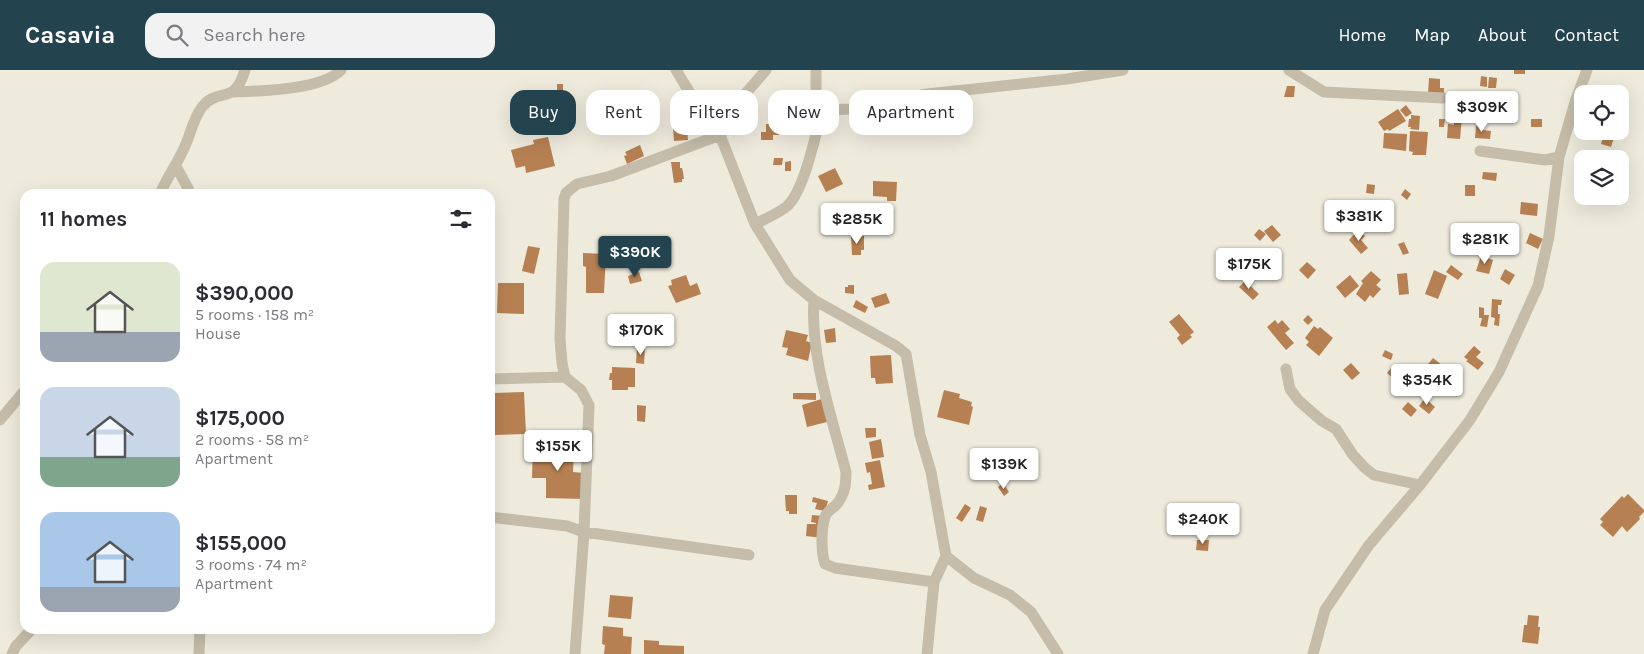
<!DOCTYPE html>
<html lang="en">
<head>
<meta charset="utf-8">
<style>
	:root { --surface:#fff; --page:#f2f2f3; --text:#2b2b33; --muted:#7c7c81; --accent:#23434f }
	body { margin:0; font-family:Karla,sans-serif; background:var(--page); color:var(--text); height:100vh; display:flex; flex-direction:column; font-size:19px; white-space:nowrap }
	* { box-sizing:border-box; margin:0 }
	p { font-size:16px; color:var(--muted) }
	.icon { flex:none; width:28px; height:28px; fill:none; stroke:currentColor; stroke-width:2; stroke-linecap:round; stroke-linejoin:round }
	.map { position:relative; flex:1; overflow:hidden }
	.side { position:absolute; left:20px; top:119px; width:475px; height:445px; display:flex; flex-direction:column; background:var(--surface); border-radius:15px; box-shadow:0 5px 20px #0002 }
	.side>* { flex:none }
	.top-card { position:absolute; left:510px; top:20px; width:475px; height:45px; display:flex; gap:10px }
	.buttons { position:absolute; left:1574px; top:15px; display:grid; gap:10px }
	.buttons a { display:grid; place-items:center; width:55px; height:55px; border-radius:10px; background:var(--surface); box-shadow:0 5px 20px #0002; font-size:25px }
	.price { position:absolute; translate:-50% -42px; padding:0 11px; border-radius:5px; background:#fff; color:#222; font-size:16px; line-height:32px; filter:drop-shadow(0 1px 2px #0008) }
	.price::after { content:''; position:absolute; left:50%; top:30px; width:15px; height:11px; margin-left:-8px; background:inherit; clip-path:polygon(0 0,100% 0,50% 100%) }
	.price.active { background:var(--accent); color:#fff }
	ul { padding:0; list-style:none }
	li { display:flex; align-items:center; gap:15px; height:125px; padding:0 20px }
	li span { display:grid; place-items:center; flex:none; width:140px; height:100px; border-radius:15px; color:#555 }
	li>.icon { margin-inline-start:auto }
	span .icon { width:60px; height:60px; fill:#fffc; stroke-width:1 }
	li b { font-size:21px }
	h2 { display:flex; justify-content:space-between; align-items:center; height:60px; padding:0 20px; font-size:21px }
	.tag { padding:0 18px; border-radius:15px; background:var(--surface); box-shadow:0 5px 20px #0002; font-size:18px; line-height:45px }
	.tag.active { background:var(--accent); color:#fff }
	header { display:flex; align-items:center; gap:30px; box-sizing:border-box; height:70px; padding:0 25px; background:var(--accent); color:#fff }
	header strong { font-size:24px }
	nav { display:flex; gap:28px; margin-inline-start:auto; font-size:18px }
	.search { width:350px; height:45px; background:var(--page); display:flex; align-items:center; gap:12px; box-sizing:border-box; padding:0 18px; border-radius:15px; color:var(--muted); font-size:19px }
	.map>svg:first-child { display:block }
	.building { fill:#b68052 }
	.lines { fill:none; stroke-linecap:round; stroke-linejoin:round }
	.minor { stroke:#c5bca9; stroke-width:11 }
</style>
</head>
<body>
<header>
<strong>Casavia</strong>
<div class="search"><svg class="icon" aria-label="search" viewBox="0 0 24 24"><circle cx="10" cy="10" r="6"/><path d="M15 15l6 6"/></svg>Search here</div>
<nav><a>Home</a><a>Map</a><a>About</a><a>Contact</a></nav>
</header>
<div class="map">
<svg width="1644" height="584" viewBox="0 0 1644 584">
	<rect width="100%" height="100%" fill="#eeeadc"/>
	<path class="building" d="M1514 0H1525V4H1514Z
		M1481 6 1487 7V17L1480 16Z
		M1489 7 1497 8 1496 18H1488Z
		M1429 8 1440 9V18H1444V24H1428Z
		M557 14H563V28H557Z
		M1287 16H1295L1294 27H1284Z
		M1406 35 1412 43 1406 47 1400 40Z
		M1398 39 1406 51 1389 61 1388 59 1384 61 1378 52Z
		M1411 45 1420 46 1419 60 1410 59 1411 57H1408L1409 49H1411Z
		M1454 47H1462L1460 69 1447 68 1448 54 1454 55Z
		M1439 49H1445L1444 57H1439Z
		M1531 49H1542V57H1531Z
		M766 54H780L779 65H773V70H761V62H766Z
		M1476 56H1483V60L1491 61 1490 69 1475 68Z
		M687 58 688 70 674 71 673 59Z
		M1410 61 1428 62 1426 85H1412L1413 82 1409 81Z
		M1605 61H1616L1611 77 1601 74Z
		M1384 63 1407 64 1406 81 1383 78Z
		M548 67 555 96 526 103 525 96 516 98 511 80 534 74 533 70Z
		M640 75 644 86 627 94 624 86 627 85 625 82Z
		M774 88H783L782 95H773Z
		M791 91V101H785V92Z
		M671 92H680V98H682L683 102 684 109H682V112L674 113Z
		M835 98 843 114 826 122 818 106Z
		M1483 102 1497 103 1496 111 1482 109Z
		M873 111 897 112 896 131H887V127L873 126Z
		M1367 114 1375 115 1374 124 1366 123Z
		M1465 115H1475V126H1465Z
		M1405 119 1411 124 1407 130 1401 125Z
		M1589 126H1616L1613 135Z
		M1521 132 1538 134 1537 146 1520 144Z
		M822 153H829V160H821Z
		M1272 155 1281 165 1273 172 1264 161Z
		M1259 159 1266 164 1260 171 1254 165Z
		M1358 160 1365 166 1361 170 1368 178 1361 184 1349 170Z
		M1530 163 1543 169 1538 179 1526 173Z
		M851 166H864V180H861V185H852Z
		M1404 172 1409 183 1403 185 1398 174Z
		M528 176 540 178 534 204 522 201Z
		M583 183 606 184 604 223H586V197L583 196Z
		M1481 186 1493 190 1489 204 1476 201Z
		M1260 191 1267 192 1264 204 1257 203Z
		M1307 192 1316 200 1308 209 1299 200Z
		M1451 195 1463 204 1458 210 1446 202Z
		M1505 199 1515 205 1509 215 1500 209Z
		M1434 200 1447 206 1438 229 1425 224Z
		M1371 201 1381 210 1376 215 1381 219 1373 228 1370 225 1365 232 1356 224 1363 213 1361 211Z
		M639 202 642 211 630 214 628 206Z
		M1407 203 1409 224 1399 225 1397 204Z
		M686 205 690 216 697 213 701 224 676 233 668 216 672 215 671 210Z
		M1350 205 1359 216 1345 228 1336 217Z
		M1245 211 1259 224 1253 230 1239 217Z
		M498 213H524V244L497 243Z
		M848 215H854V224L845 223V217H848Z
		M886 223 890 233 875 238 871 228Z
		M1492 229 1502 230 1501 235H1498V244H1500L1499 256 1494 255 1495 248 1491 247Z
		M856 230 868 237 865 243 853 237Z
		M1479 237 1484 238V245H1489L1487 257 1480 256 1482 248H1479Z
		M1179 244 1194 262 1190 265 1192 267 1182 275 1177 268 1180 265 1169 252Z
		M1308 245 1313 250 1308 255 1303 250Z
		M1275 250 1278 254 1282 250 1290 259 1285 263 1294 273 1286 280 1267 257Z
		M1314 256 1318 259 1320 257 1333 268 1319 286 1306 275 1309 272 1305 268Z
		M835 258 836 272 826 273 824 260Z
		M786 260 808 265 806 271 812 273 808 291 786 285 788 278 782 277Z
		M1474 276 1481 282 1476 287 1484 293 1478 300 1466 291 1468 290 1464 287Z
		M637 278H645L644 294 636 293Z
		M1385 280 1393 284 1391 290 1382 286Z
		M891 285 893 313 876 314 875 308H871L870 286Z
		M1433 288 1447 299 1438 309 1425 298Z
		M1351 293 1360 303 1352 310 1343 300Z
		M612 297 635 298V317H628V320H612V310H609L610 303H612Z
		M1392 297 1401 306 1396 311 1387 303Z
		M944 320 960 324 959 328 972 332 971 336 973 337 969 355 937 347Z
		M524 322 526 364 495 365 493 323Z
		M793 323H816V330L793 329Z
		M825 328 831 351 807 357 802 335Z
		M1425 328 1435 337 1429 344 1419 336Z
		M1408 332 1417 340 1411 347 1402 339Z
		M637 335 646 336 645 352 637 351Z
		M865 358H876V367L866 368Z
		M881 369 884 387 872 389 869 372Z
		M533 376 574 377 573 402 585 403V429L546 428V408H532Z
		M880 390 885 417 869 420 868 415 872 414 870 402 867 403 865 393Z
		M1003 413 1009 422 1004 426 998 417Z
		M1628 424 1644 440V442L1639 447 1640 449 1627 462 1622 456 1613 467 1600 455 1603 452 1600 449 1622 426 1624 428Z
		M785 425H797V444H789V441H786Z
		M813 427 828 431 825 441 815 439 817 433 812 432Z
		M965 434 971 438 962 452 956 448Z
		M980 436 987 438 983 452 976 450Z
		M1210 444 1219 447 1222 444 1230 456 1220 463 1216 458V460L1207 458Z
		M812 445 823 446 822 468 806 466 807 454H816V453L811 452Z
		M1197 470H1209L1208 481 1196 480Z
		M610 525 633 527 631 549 608 547Z
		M1528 545 1539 546 1538 557H1540L1538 574 1522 572 1524 555H1527Z
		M603 556 623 558V566L632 567 631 584H604L605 575 602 574Z
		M644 570 659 571V575L684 576V584H644Z"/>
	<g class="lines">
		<path class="minor" d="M676 0 699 38 709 53 720 65 755 154 790 210 814 230 896 276 906 284 920 365 931 402 946 486 974 508 1010 525 1031 542 1058 584
			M816 0V34L817 38 822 40 852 39 927 24 1067 9 1123 0
			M1289 0 1324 22 1443 28
			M234 22C261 21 322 20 341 0
			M1480 81 1545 90 1559 87
			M176 96 191 124
			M160 124C167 107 178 93 185 76 191 63 193 49 202 37 219 16 234 37 245 0
			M755 154C765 149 777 144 786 137 804 123 816 63 822 40
			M814 230C810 287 832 347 846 402 846 414 845 425 836 435 832 439 827 441 825 447 821 458 821 482 825 494L835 498 934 512
			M1286 299 1290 319 1299 331 1322 351 1336 359 1353 385 1365 398 1374 405 1420 415
			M490 309 565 307
			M0 350 25 320
			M490 447 567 456 584 462 749 485
			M12 584 16 576 32 559
			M199 584 200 559
			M575 584 584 462 589 335 581 320 565 307 562 293 560 269 564 129 566 123 577 114 611 106 720 65 746 23 766 0
			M927 584 934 512 946 486
			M1313 584 1325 540 1369 475 1420 415 1470 350 1499 302 1538 216 1549 166 1559 87 1576 29 1587 0"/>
	</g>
</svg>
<div class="buttons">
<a><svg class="icon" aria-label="locate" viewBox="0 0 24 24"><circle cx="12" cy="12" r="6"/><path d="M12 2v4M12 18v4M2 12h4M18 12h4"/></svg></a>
<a><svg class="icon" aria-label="layers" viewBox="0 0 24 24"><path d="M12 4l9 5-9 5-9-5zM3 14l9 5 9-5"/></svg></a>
</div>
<b class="price" style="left:1482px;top:63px">$309K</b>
<b class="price" style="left:1359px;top:172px">$381K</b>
<b class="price" style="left:857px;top:175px">$285K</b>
<b class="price" style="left:1485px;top:195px">$281K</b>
<b class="price active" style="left:635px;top:208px">$390K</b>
<b class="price" style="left:1249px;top:220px">$175K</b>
<b class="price" style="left:641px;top:286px">$170K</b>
<b class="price" style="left:1427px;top:336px">$354K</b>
<b class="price" style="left:558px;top:402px">$155K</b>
<b class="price" style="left:1004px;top:420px">$139K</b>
<b class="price" style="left:1203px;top:475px">$240K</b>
<div class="top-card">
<a class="tag active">Buy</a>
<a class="tag">Rent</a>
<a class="tag">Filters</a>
<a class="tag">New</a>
<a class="tag">Apartment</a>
</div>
<section class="side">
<h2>11 homes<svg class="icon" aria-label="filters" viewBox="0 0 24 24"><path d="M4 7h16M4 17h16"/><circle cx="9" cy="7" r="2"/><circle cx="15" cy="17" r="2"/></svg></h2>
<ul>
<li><span style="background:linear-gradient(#dfe7d0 70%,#9aa5b1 0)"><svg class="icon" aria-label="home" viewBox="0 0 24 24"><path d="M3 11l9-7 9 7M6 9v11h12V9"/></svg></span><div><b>$390,000</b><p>5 rooms · 158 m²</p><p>House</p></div></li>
<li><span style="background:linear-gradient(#c9d6e8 70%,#7fa58c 0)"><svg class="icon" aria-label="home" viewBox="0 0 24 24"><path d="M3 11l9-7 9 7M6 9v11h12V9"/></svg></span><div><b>$175,000</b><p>2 rooms · 58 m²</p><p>Apartment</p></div></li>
<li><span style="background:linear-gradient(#a9c7e8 75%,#9aa5b1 0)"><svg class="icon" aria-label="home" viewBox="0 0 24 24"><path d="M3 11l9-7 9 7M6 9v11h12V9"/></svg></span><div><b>$155,000</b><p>3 rooms · 74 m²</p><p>Apartment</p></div></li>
</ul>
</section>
</div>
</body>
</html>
